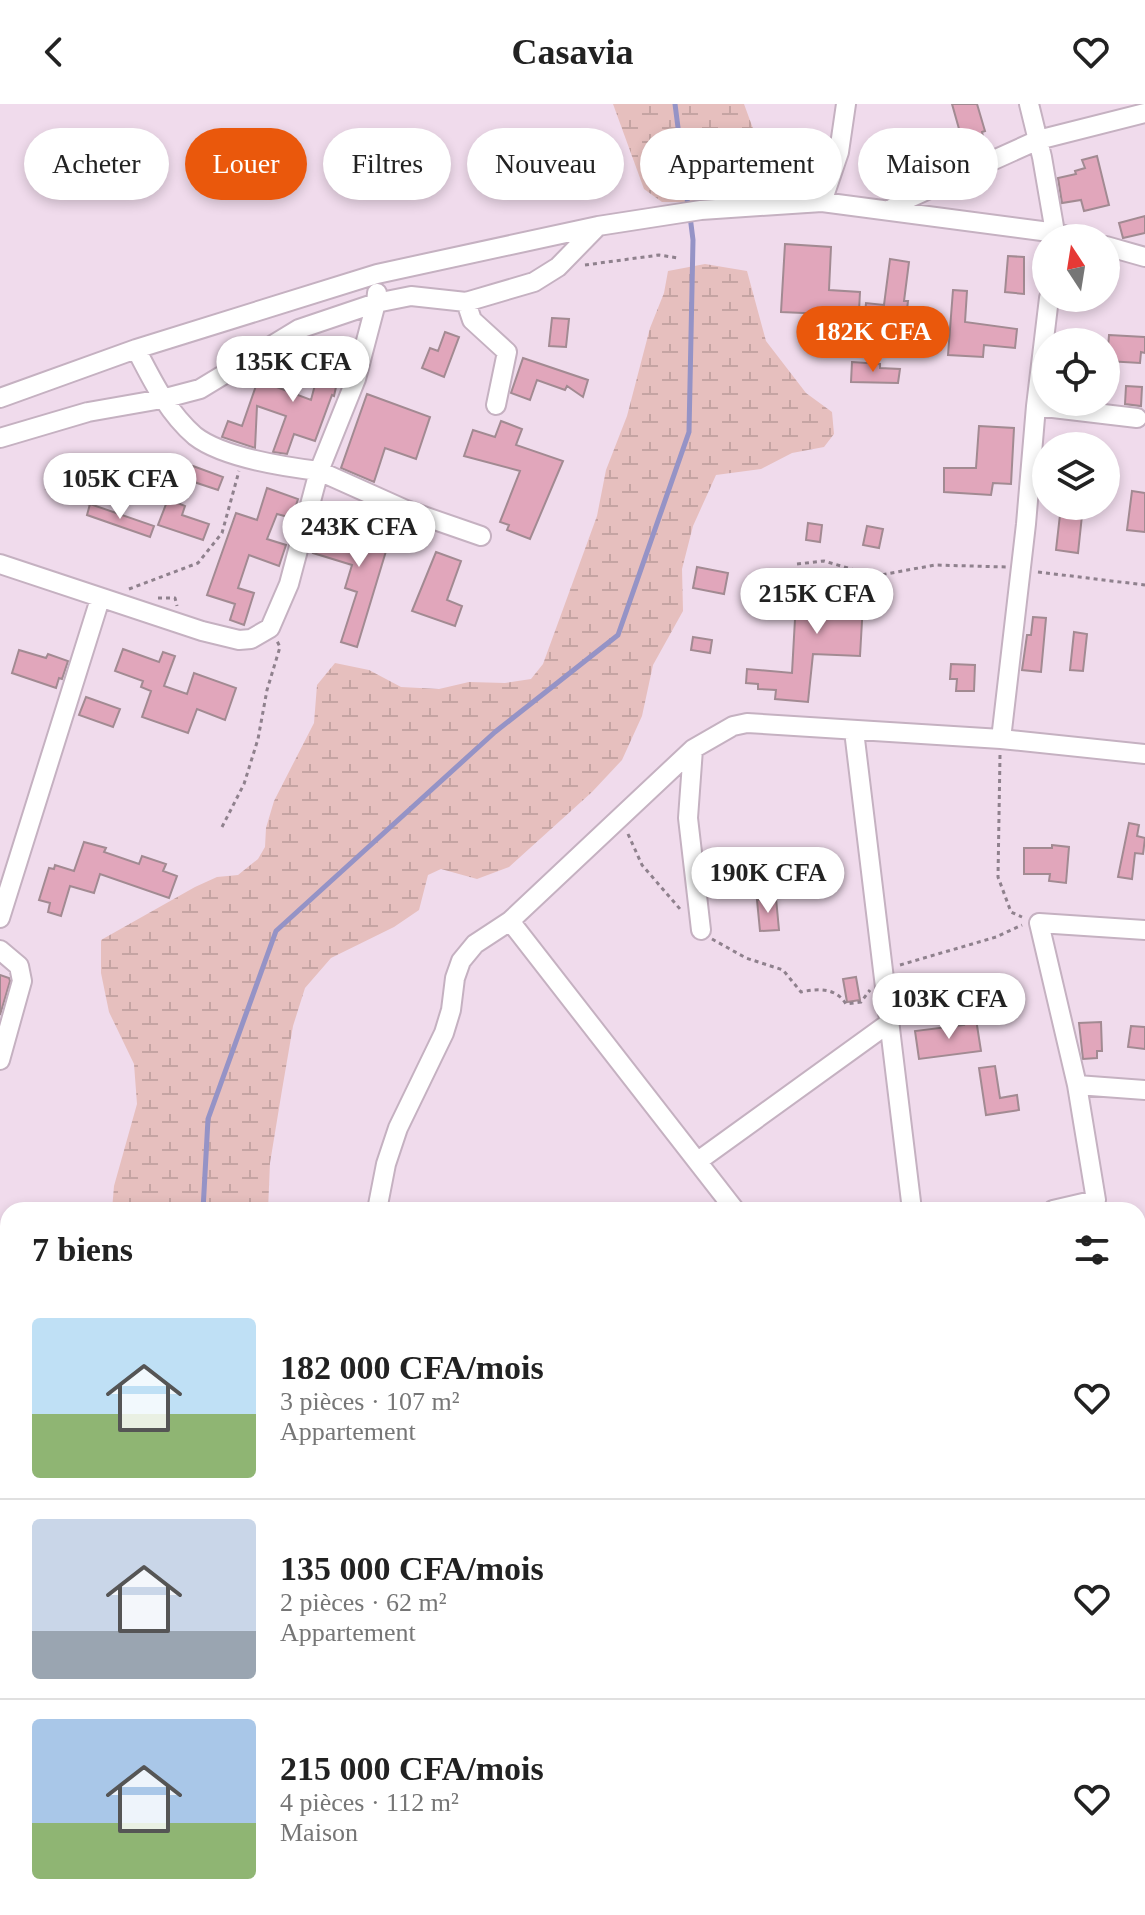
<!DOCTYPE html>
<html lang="fr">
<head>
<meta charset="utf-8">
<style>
	:root { --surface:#fff; --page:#f2f2f2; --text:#222; --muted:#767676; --line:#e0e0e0; --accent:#ea580c }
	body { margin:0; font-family:Georgia,serif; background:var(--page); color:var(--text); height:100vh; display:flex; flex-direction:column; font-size:30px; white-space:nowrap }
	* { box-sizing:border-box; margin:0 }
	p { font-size:26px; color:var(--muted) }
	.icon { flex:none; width:44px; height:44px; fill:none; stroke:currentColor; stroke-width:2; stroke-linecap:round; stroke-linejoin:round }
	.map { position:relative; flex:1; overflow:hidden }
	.panel { position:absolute; left:0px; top:1098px; width:1146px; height:714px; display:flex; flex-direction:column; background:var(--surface); border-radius:24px 24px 0 0; box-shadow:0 4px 12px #0003 }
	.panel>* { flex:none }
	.top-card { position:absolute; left:24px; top:24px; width:1098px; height:72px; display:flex; gap:16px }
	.needle { width:52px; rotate:348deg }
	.fabs { position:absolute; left:1032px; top:120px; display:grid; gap:16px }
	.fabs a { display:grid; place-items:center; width:88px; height:88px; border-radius:50%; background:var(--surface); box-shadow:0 4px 12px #0003; font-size:40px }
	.price { position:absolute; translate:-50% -68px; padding:0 18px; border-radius:28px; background:#fff; color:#222; font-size:26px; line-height:52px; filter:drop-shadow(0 2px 4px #0008) }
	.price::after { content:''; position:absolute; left:50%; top:48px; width:24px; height:18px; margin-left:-12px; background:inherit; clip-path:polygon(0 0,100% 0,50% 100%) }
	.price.active { background:var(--accent); color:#fff }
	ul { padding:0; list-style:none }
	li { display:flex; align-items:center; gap:24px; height:200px; padding:0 32px }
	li+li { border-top:2px solid var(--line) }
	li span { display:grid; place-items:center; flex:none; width:224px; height:160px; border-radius:8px; color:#555 }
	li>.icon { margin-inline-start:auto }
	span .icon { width:96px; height:96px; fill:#fffc; stroke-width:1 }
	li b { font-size:34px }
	h2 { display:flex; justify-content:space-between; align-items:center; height:96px; padding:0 32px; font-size:34px }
	.tag { padding:0 28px; border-radius:36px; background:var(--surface); box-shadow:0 4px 12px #0003; font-size:28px; line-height:72px }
	.tag.active { background:var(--accent); color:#fff }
	header { display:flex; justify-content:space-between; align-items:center; height:104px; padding:0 32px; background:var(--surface); font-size:36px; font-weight:800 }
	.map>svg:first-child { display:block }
	.wetland { fill:url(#wetland-marsh) }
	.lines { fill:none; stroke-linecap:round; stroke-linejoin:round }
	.stream { stroke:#9593c6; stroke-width:5 }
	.building { fill:#e1a6bb; stroke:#a28a92; stroke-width:2 }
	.street-casing { stroke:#c5b1c1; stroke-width:22 }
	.path { stroke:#8f818d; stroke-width:3; stroke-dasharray:4 4; stroke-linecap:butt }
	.street { stroke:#fff; stroke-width:18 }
</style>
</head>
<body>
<header><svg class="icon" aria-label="back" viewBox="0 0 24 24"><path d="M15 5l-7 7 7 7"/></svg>Casavia<svg class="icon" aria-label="heart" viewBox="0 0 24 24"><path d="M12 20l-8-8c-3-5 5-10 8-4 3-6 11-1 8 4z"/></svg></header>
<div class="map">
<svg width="1145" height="1811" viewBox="0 0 1145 1811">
	<defs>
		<pattern id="wetland-marsh" width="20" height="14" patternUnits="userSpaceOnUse" patternTransform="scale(2)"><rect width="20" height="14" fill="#e6bfbe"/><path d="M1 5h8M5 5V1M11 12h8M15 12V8" fill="none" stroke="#c5a4a3"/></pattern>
	</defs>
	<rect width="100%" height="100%" fill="#f0dbec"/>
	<path class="wetland" d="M613 0H744L769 68 745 91 706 98H662L644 85Z
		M705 160 747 167 766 237 806 289 832 308 834 330 824 343 792 349 761 365 716 371 693 422 682 465 683 507 653 561 642 612 622 656 592 688 509 763 477 775 441 765 428 771 419 806 394 823 331 854 305 884 293 922 282 986 270 1059 268 1106H112L114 1082 137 1000 134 960 109 908 101 869V836L195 783 217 773 238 771 258 755 265 743 266 724 274 697 314 619 317 581 335 559 369 566 401 583 439 585 469 578 505 579 531 575 543 560 597 412 606 366 627 312 650 224 664 189 668 167Z
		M8 1258V1624L0 1620V1262Z
		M8 1753V1804H304V1811H0V1754Z"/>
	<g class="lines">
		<path class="stream" d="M675 0 688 102
			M203 1106 208 1015 276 827 495 628 618 531 689 328 693 136 690 112
			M276 1804 281 1811"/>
	</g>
	<path class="building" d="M952 0H977L985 27 982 28 985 42 965 46Z
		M1097 52 1109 101 1084 107 1081 96 1062 99 1058 74 1076 70 1075 67 1085 64 1082 56Z
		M1145 112V129L1123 134 1119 119Z
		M785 140 831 143 829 186 860 188 859 207 827 204 826 210 781 208Z
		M1008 152 1024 153V190L1005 188Z
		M890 155 909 158 904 197H908L906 214 899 213 898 226 864 222 866 199 884 201Z
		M953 186 967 187 965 218 1017 225 1015 244 984 241 983 253 948 251Z
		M552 214 569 215 566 243 549 242Z
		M445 228 459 233 444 273 422 264 430 244 438 247Z
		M1109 231 1145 233V249L1141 248 1140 259 1107 257Z
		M310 240 345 243 334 292 332 291 315 337 294 330 287 350 273 348 286 312 257 302 255 344 222 333 228 317 242 322 258 276 311 296 322 254 309 253Z
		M523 254 588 276 583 293 567 282 565 286 537 276 530 296 511 289Z
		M852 258 880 260V264L900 265 898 279 851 278Z
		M1126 282 1142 283 1141 302 1125 300Z
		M367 290 430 313 416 355 385 344 374 378 341 364Z
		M501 317 522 325 516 341 563 357 530 435 507 426 509 421 500 418 520 367 464 352 473 326 495 333Z
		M979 322 1014 324 1011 380 993 379 991 391 944 388V364H976Z
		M193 362 223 373 218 386 188 376Z
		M53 369 96 384 90 401 46 385Z
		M267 384 298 395 292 414 277 410 267 435 286 441 279 462 249 451 238 484 254 489 244 521 230 516 235 500 207 491 236 409 257 416Z
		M1132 387 1145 389V428L1127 426Z
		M168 395 185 402 182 411 209 420 203 436 158 421Z
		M90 400 154 422 150 433 87 411Z
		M1061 402H1083L1078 449 1056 446Z
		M361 414 393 424 357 543 341 538 357 488 345 484 352 461 313 449 319 431 351 442Z
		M808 419 822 421 820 438 806 436Z
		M867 422 883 425 879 444 863 441Z
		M436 448 461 457 447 496 462 502 455 522 412 507Z
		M697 463 728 469 724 490 693 484Z
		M797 479 864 482 860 552 813 550 808 598 775 595 776 586 758 585V580L746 579 747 565 792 569Z
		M1033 513 1046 514 1041 568 1022 566 1027 531H1031Z
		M1074 528 1087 530 1083 567 1070 566Z
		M693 533 712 536 710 549 691 546Z
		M123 545 159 558 163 548 175 552 164 582 187 590 194 569 236 584 225 616 197 605 188 629 142 613 151 587 141 583 143 577 115 567Z
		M19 546 46 554 48 550 68 557 62 575 59 574 56 584 12 569Z
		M951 560 975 561 974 587H956L957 575H950Z
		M86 593 120 605 113 623 79 611Z
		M1129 719 1139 721 1137 732 1145 734 1143 750 1135 749 1132 775 1118 773Z
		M84 738 106 744 104 748 139 760 142 752 166 760 163 767 177 772 169 794 100 770 94 789 70 782 61 812 48 808 50 799 39 796 49 764 54 765 55 761 74 767Z
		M1052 741 1069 743 1066 779 1049 777 1050 770H1024V744H1052Z
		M776 794 779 826 760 827 757 796Z
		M0 871 9 874 10 877 0 911Z
		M856 873 860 896 847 898 843 875Z
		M976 915 981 947 919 955 915 927 964 921 963 917Z
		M1101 918 1102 947H1097V954L1083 955 1079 919Z
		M1131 922 1145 923V945L1128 943Z
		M995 962 1000 994 1017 991 1019 1006 986 1011 979 964Z"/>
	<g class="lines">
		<g class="street-casing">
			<path id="street" d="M1029 0 1042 53 1056 134
				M822 98 839 48 846 0
				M890 106 905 96 1038 36 1145 9
				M1106 142 1145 153
				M466 198 472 216 507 248 496 301
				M136 245C152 276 168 309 195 332 222 353 285 363 319 367L356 275 376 199 377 189
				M0 294 136 245 377 170 598 122 701 106 822 98 1057 129 1075 134
				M1036 302 1137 314
				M0 334 88 308 162 295 200 285 299 225 376 199 411 192 466 198 534 178 558 163 598 122
				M0 460 202 527 239 536 251 535 270 524 289 480 319 367 406 406 481 432
				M854 627 912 1106
				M1001 635 1026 420 1036 302 1049 194
				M693 645 688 714 701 826
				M0 814 100 495
				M510 817 735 1106
				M0 846 19 862 22 877 0 956
				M1077 981 1145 986
				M698 1057 889 919
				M377 1106 386 1060 398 1024 444 929 451 906 455 874 461 857 475 840 510 817 693 645 733 622 747 619 1001 635 1145 650
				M1053 1106 1096 1096 1077 981 1039 819 1145 826
				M1138 1285H1145
				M1138 1754H1145
				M875 1804 876 1811"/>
		</g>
		<path class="path" d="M585 161 659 151 678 154
			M797 460 824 457 875 472 935 461 1007 463
			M1038 468 1145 481
			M129 485 198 459 222 429 239 367
			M158 494H175L177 502
			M1000 651 998 773 1011 808 1022 813
			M222 723 244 680 258 635 267 586 280 543 277 537
			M628 730 642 761 680 805
			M712 835 746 854 783 866 801 888C819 884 836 884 846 900L861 898 870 886
			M900 861 996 833 1022 821
			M1138 1118 1145 1115
			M1138 1121 1145 1125
			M673 1804 674 1811
			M434 1811 435 1804"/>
		<use href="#street" class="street"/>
	</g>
</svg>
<div class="fabs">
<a><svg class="needle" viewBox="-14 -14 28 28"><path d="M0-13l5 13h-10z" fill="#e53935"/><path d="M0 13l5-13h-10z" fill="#767676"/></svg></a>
<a><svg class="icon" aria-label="locate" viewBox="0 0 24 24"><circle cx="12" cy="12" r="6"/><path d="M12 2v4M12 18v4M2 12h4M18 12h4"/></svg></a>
<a><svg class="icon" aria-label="layers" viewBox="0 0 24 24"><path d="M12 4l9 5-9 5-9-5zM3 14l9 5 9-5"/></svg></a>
</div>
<b class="price active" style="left:873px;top:270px">182K CFA</b>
<b class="price" style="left:293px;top:300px">135K CFA</b>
<b class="price" style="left:120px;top:417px">105K CFA</b>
<b class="price" style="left:359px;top:465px">243K CFA</b>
<b class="price" style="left:817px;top:532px">215K CFA</b>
<b class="price" style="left:768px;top:811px">190K CFA</b>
<b class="price" style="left:949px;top:937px">103K CFA</b>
<div class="top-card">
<a class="tag">Acheter</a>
<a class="tag active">Louer</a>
<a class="tag">Filtres</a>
<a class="tag">Nouveau</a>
<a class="tag">Appartement</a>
<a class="tag">Maison</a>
</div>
<section class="panel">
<h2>7 biens<svg class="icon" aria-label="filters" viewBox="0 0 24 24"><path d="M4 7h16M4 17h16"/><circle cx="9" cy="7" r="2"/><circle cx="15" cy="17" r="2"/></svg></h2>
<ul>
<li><span style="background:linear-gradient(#bfe0f5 60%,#8fb573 0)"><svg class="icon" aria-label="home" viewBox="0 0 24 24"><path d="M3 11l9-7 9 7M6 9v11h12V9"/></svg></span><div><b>182 000 CFA/mois</b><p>3 pièces · 107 m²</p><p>Appartement</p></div><svg class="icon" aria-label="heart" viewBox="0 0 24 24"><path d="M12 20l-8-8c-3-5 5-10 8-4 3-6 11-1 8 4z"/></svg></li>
<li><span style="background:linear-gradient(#c9d6e8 70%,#9aa5b1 0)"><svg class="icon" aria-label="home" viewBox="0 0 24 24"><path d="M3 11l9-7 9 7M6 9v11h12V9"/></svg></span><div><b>135 000 CFA/mois</b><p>2 pièces · 62 m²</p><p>Appartement</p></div><svg class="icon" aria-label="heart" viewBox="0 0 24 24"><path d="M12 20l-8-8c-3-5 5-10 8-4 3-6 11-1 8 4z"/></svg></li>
<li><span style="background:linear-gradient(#a9c7e8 65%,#8fb573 0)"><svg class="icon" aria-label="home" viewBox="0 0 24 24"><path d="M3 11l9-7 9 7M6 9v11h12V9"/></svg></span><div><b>215 000 CFA/mois</b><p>4 pièces · 112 m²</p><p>Maison</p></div><svg class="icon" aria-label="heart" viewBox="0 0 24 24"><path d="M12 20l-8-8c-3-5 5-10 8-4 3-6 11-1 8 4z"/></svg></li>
</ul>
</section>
</div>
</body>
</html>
